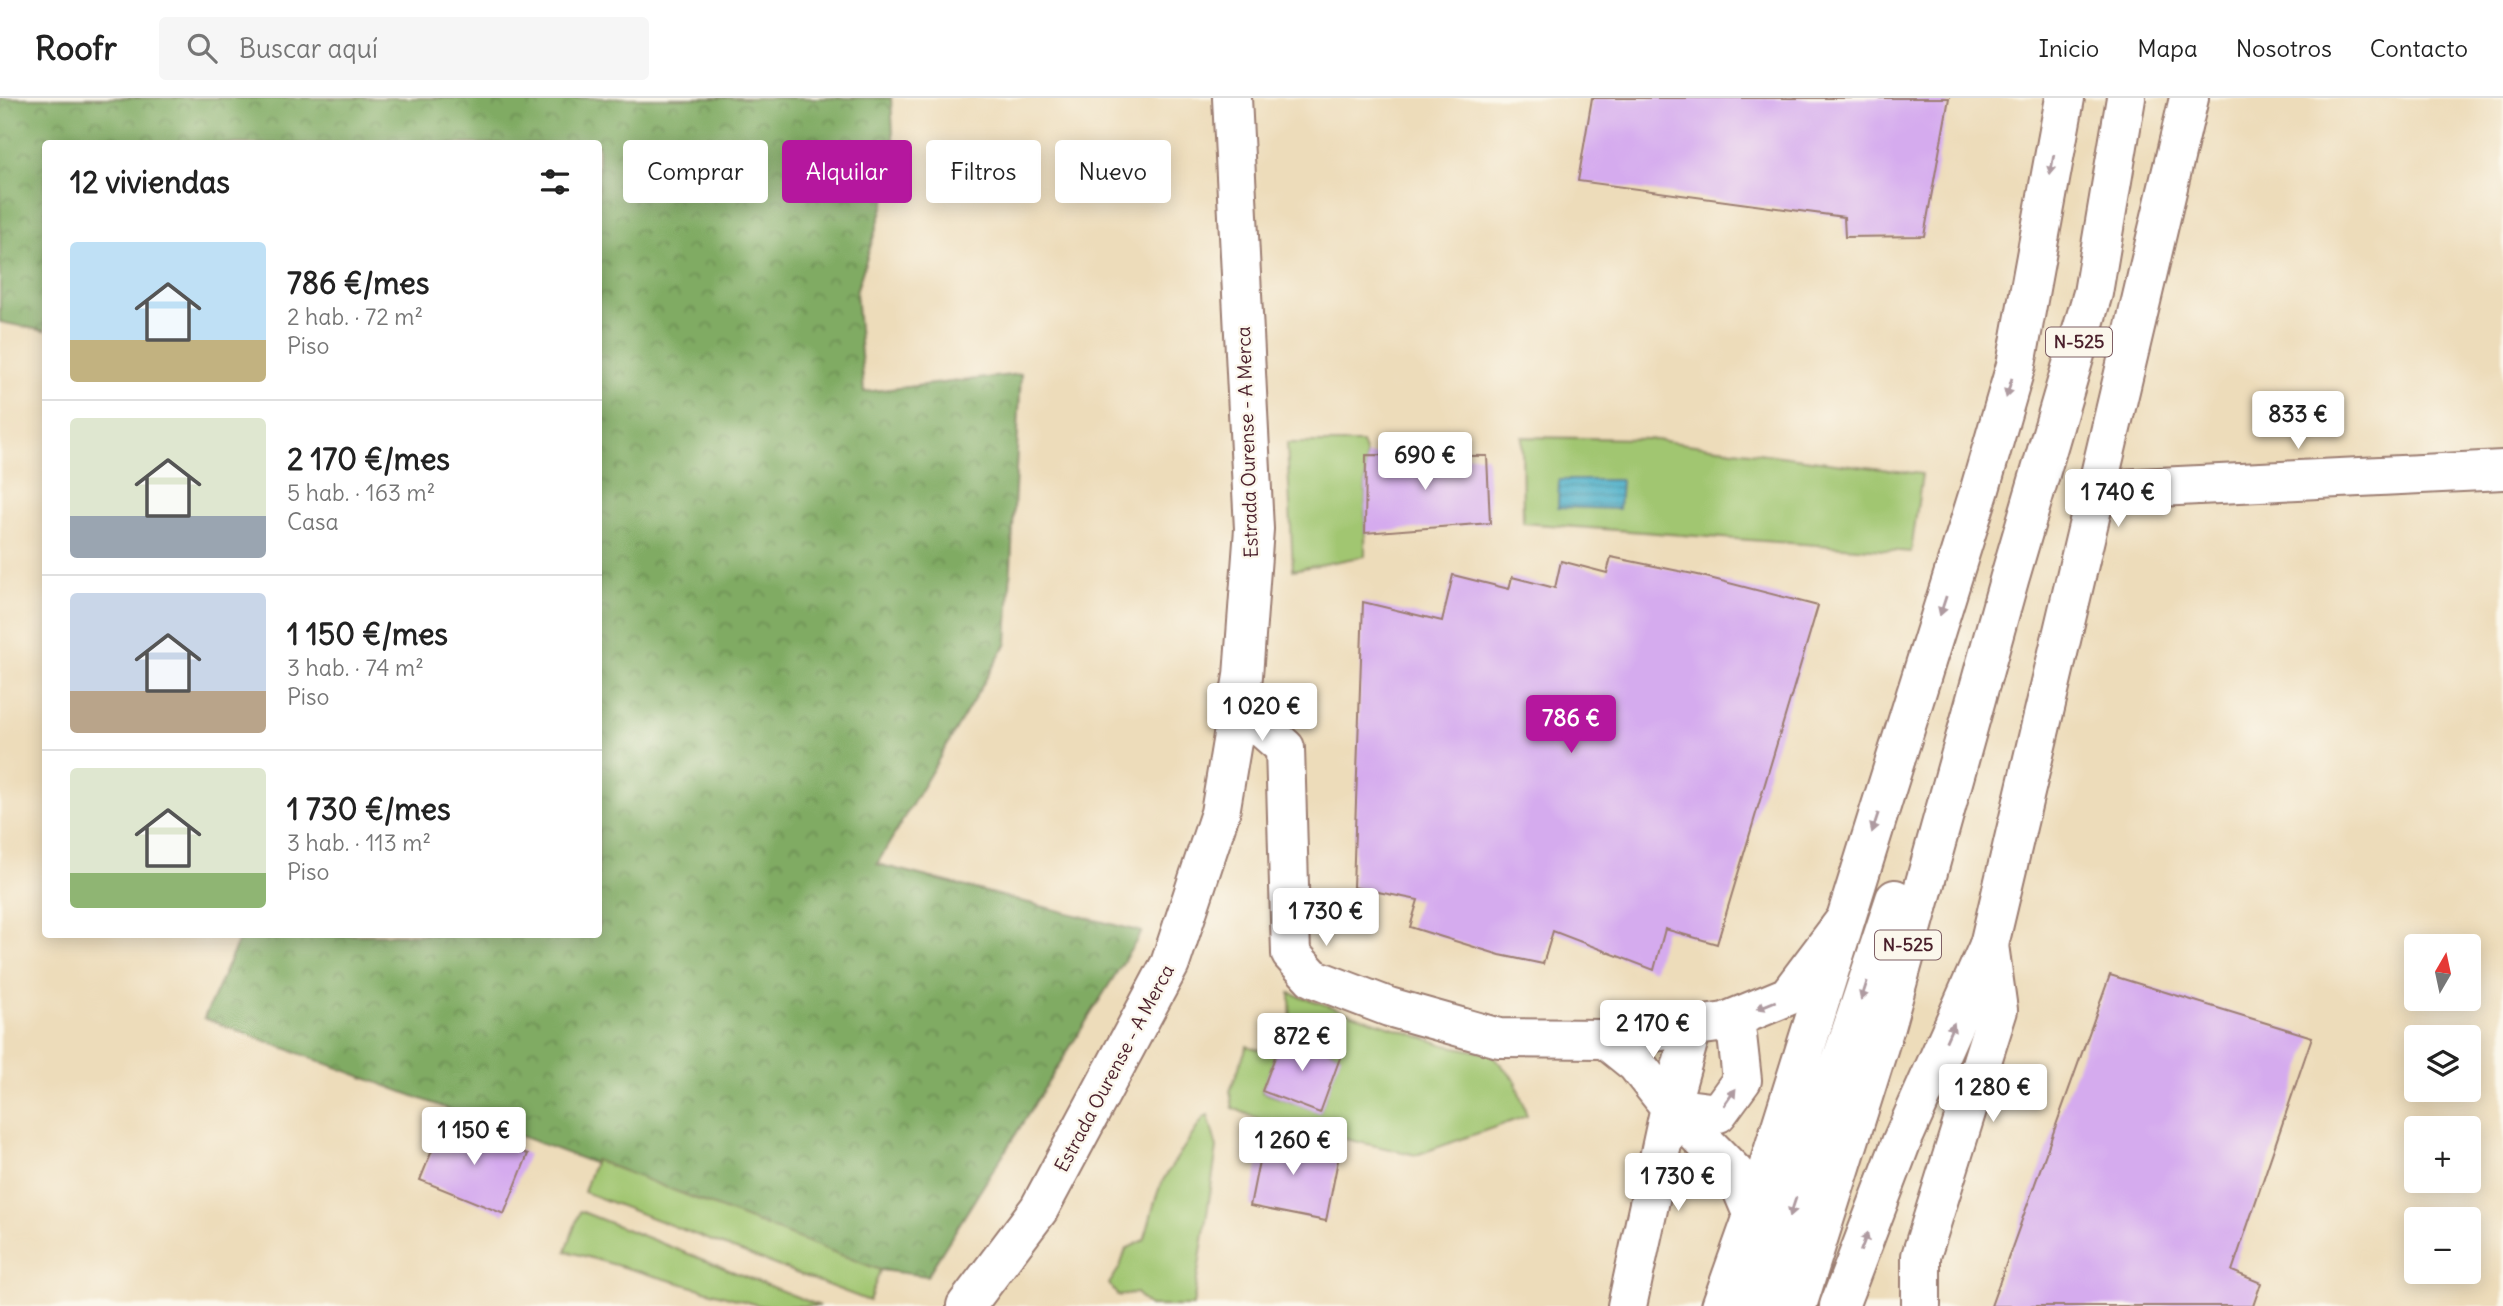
<!DOCTYPE html>
<html lang="es">
<head>
<meta charset="utf-8">
<style>
	:root { --surface:#fff; --page:#f6f6f6; --text:#222; --muted:#767676; --line:#e0e0e0; --accent:#b5179e }
	body { margin:0; font-family:Delius,sans-serif; background:var(--page); color:var(--text); height:100vh; display:flex; flex-direction:column; font-size:26px; white-space:nowrap }
	* { box-sizing:border-box; margin:0 }
	p { font-size:23px; color:var(--muted) }
	.icon { flex:none; width:38px; height:38px; fill:none; stroke:currentColor; stroke-width:2; stroke-linecap:round; stroke-linejoin:round }
	.map { position:relative; flex:1; overflow:hidden }
	.sheet { position:absolute; left:42px; top:42px; width:560px; height:798px; display:flex; flex-direction:column; background:var(--surface); border-radius:7px; box-shadow:0 4px 18px #0003 }
	.sheet>* { flex:none }
	.guide { position:absolute; left:623px; top:42px; width:665px; height:63px; display:flex; gap:14px }
	.needle { width:46px; rotate:9deg }
	.fabs { position:absolute; left:2404px; top:836px; display:grid; gap:14px }
	.fabs a { display:grid; place-items:center; width:77px; height:77px; border-radius:7px; background:var(--surface); box-shadow:0 4px 18px #0003; font-size:35px }
	.price { position:absolute; translate:-50% -60px; padding:0 16px; border-radius:7px; background:#fff; color:#222; font-size:23px; line-height:46px; filter:drop-shadow(0 2px 4px #0008) }
	.price::after { content:''; position:absolute; left:50%; top:42px; width:21px; height:16px; margin-left:-10px; background:inherit; clip-path:polygon(0 0,100% 0,50% 100%) }
	.price.active { background:var(--accent); color:#fff }
	ul { padding:0; list-style:none }
	li { display:flex; align-items:center; gap:21px; height:175px; padding:0 28px }
	li+li { border-top:2px solid var(--line) }
	li span { display:grid; place-items:center; flex:none; width:196px; height:140px; border-radius:7px; color:#555 }
	li>.icon { margin-inline-start:auto }
	span .icon { width:84px; height:84px; fill:#fffc; stroke-width:1 }
	li b { font-size:30px }
	h2 { display:flex; justify-content:space-between; align-items:center; height:84px; padding:0 28px; font-size:30px }
	.pill { padding:0 24px; border-radius:7px; background:var(--surface); box-shadow:0 4px 18px #0003; font-size:24px; line-height:63px }
	.pill.active { background:var(--accent); color:#fff }
	header { display:flex; align-items:center; gap:42px; box-sizing:border-box; height:98px; padding:0 35px; background:var(--surface); border-bottom:2px solid var(--line) }
	header strong { font-size:33px }
	nav { display:flex; gap:38px; margin-inline-start:auto; font-size:24px }
	.search { width:490px; height:63px; background:var(--page); display:flex; align-items:center; gap:18px; box-sizing:border-box; padding:0 24px; border-radius:7px; color:var(--muted); font-size:26px }
	.map>svg:first-child { display:block }
	.forest { fill:url(#forest-crowns); stroke:#656547; stroke-width:2 }
	.garden { fill:#a1c671; stroke:#76724e; stroke-width:2 }
	.water { fill:url(#water-rules); stroke:#4a677a; stroke-width:2 }
	.building { fill:#d5abee }
	.lines { fill:none; stroke-linecap:round; stroke-linejoin:round }
	.street-casing { stroke:#9c7e72; stroke-width:42 }
	.secondary-casing { stroke:#9c7e72; stroke-width:42 }
	.highway-casing { stroke:#9c7e72; stroke-width:42 }
	.street { stroke:#fff; stroke-width:38 }
	.secondary { stroke:#fff; stroke-width:38 }
	.highway { stroke:#fff; stroke-width:38 }
	.oneway { fill:#ae9aa0 }
	.labels { text-anchor:middle; stroke-width:5; stroke-linejoin:round; paint-order:stroke }
	.shield { fill:#fbf7ec; stroke:#7f6065; stroke-width:2 }
	.shield-label { font-size:18px; font-weight:bold; fill:#4a1f2b }
	.street-label { font-size:19px; fill:#4a1f2b; stroke:#fbf7ec }
</style>
</head>
<body>
<header>
<strong>Roofr</strong>
<div class="search"><svg class="icon" aria-label="search" viewBox="0 0 24 24"><circle cx="10" cy="10" r="6"/><path d="M15 15l6 6"/></svg>Buscar aquí</div>
<nav><a>Inicio</a><a>Mapa</a><a>Nosotros</a><a>Contacto</a></nav>
</header>
<div class="map">
<svg width="2503" height="1208" viewBox="0 0 2503 1208">
	<defs>
		<pattern id="forest-crowns" width="20" height="18" patternUnits="userSpaceOnUse" patternTransform="scale(1.75)"><rect width="20" height="18" fill="#80ab63"/><path d="M2 6a3 3 0 1 1 6 0M12 15a3 3 0 1 1 6 0" fill="none" stroke="#6b8b52"/></pattern>
		<pattern id="water-rules" width="6" height="5" patternUnits="userSpaceOnUse" patternTransform="scale(1.75)"><rect width="6" height="5" fill="#4aafc9"/><path d="M0 2.5h6" fill="none" stroke="#408ea3"/></pattern>
	</defs>
	<rect width="100%" height="100%" fill="#fbf7ec"/>
	<filter id="ink" filterUnits="userSpaceOnUse"><feTurbulence type="fractalNoise" baseFrequency=".0143" numOctaves="2"/><feDisplacementMap in="SourceGraphic" scale="14" xChannelSelector="R" yChannelSelector="G"/><feConvolveMatrix kernelMatrix="1 2 1 2 8 2 1 2 1" color-interpolation-filters="sRGB"/></filter>
	<filter id="wash" filterUnits="userSpaceOnUse"><feTurbulence type="fractalNoise" baseFrequency=".00686" numOctaves="4" result="noise"/><feDisplacementMap in="SourceGraphic" scale="28" xChannelSelector="R" yChannelSelector="G"/><feGaussianBlur stdDeviation="1.57" result="paint"/><feColorMatrix in="noise" values="0 0 0 0 0 0 0 0 0 0 0 0 0 0 0 0 0 1.4 0 .05"/><feComposite in="paint" operator="in"/></filter>
	<g filter="url(#wash)">
		<rect width="100%" height="100%" fill="#eddcba"/>
		<path class="forest" d="M0 0H891L895 71 856 194 864 294 1021 276 1007 545 877 766 1142 834 927 1178 880 1172 204 920 241 837 598 836V46H46L45 233 0 224Z"/>
		<path class="garden" d="M1522 339 1648 341 1922 376 1911 454 1523 425Z
			M1287 345H1362L1366 357 1365 458 1293 472Z
			M1290 895 1445 947 1491 956 1515 982 1527 1018 1416 1057 1261 1022 1233 1010 1230 993 1247 948 1276 957 1262 994 1320 1014 1340 957 1291 937Z
			M1208 1017 1217 1050 1193 1208H1149L1136 1195 1118 1198 1109 1186 1120 1169 1126 1151 1144 1142C1151 1123 1153 1103 1162 1084 1175 1062 1190 1041 1204 1019Z
			M595 1062 880 1172 869 1203 584 1094Z
			M580 1113 820 1208H761L566 1153Z"/>
		<path class="water" d="M1559 382H1621L1619 411 1558 409Z"/>
		<g id="blocks">
			<path class="building" d="M1592 0H1949L1924 138 1845 139 1844 119 1578 83Z
				M1366 357 1487 358 1490 425 1365 435Z
				M1611 459 1698 477 1818 508 1717 846 1665 831 1654 872 1553 833 1543 866 1500 857 1410 829 1418 802 1353 789 1363 504 1442 523 1453 477 1509 491 1512 479 1555 490 1561 463 1607 475Z
				M2110 877 2312 939 2232 1173 2261 1185 2253 1208H1991Z
				M1284 935 1341 957 1320 1015 1262 993Z
				M444 1023 528 1056 504 1116 420 1082Z
				M1266 1028 1296 1034 1294 1048 1339 1057 1326 1123 1250 1108Z"/>
		</g>
	</g>
	<g filter="url(#ink)">
		<use href="#blocks" fill-opacity="0" stroke="#9c7e72" stroke-width="2"/>
		<g class="lines">
			<g class="street-casing">
				<path id="street" d="M2097 392 2503 372
					M1238 609 1285 650 1291 856 1313 880 1389 909 1499 940 1605 941 1725 924 1788 898 1843 825
					M1605 941 1636 966 1670 1009 1735 1075 1753 1118
					M1670 1009 1718 1015 1742 982 1737 937 1725 924
					M1627 1208 1670 1009 1692 930
					M1921 1208V1158L1998 912 1989 847"/>
			</g>
			<g class="secondary-casing">
				<path id="secondary" d="M1989 847 2189 0
					M966 1208 1039 1111 1170 866 1220 715 1243 578 1254 431 1232 0"/>
			</g>
			<g class="highway-casing">
				<path id="highway" d="M1721 1208 1753 1118 1980 391 2016 267 2065 0
					M1760 1208 1895 801
					M1797 1208 1885 929 2009 482 2093 195 2126 0
					M1839 1208 1901 1045 1989 847"/>
			</g>
			<use href="#street" class="street"/>
			<use href="#secondary" class="secondary"/>
			<use href="#highway" class="highway"/>
		</g>
		<defs><path id="oneway-solid" d="M-6-.8H1V-3.2L6.5 0L1 3.2V.8H-6Z" transform="scale(1.75)"/></defs>
		<g class="oneway">
			<use href="#oneway-solid" transform="translate(2052 67) rotate(100)"/>
			<use href="#oneway-solid" transform="translate(2009 290) rotate(106)"/>
			<use href="#oneway-solid" transform="translate(1943 508) rotate(108)"/>
			<use href="#oneway-solid" transform="translate(1875 725) rotate(108)"/>
			<use href="#oneway-solid" transform="translate(1864 893) rotate(108)"/>
			<use href="#oneway-solid" transform="translate(1766 907) rotate(158)"/>
			<use href="#oneway-solid" transform="translate(1950 934) rotate(-66)"/>
			<use href="#oneway-solid" transform="translate(1730 999) rotate(-55)"/>
			<use href="#oneway-solid" transform="translate(1793 1109) rotate(108)"/>
			<use href="#oneway-solid" transform="translate(1864 1144) rotate(-69)"/>
		</g>
	</g>
	<g class="labels">
		<g class="shield">
			<rect x="2046" y="229.5" width="66" height="29" rx="5"/>
			<rect x="1875" y="832.5" width="66" height="29" rx="5"/>
		</g>
		<g class="shield-label">
			<text x="2079" y="250">N-525</text>
			<text x="1908" y="853">N-525</text>
		</g>
		<g class="street-label">
			<text transform="translate(1247 344) rotate(-92)" y="7">Estrada Ourense - A Merca</text>
			<text transform="translate(1114 970) rotate(-62)" y="7">Estrada Ourense - A Merca</text>
		</g>
	</g>
</svg>
<div class="fabs">
<a><svg class="needle" viewBox="-14 -14 28 28"><path d="M0-13l5 13h-10z" fill="#e53935"/><path d="M0 13l5-13h-10z" fill="#767676"/></svg></a>
<a><svg class="icon" aria-label="layers" viewBox="0 0 24 24"><path d="M12 4l9 5-9 5-9-5zM3 14l9 5 9-5"/></svg></a>
<a>+</a>
<a>−</a>
</div>
<b class="price" style="left:2298px;top:353px">833 €</b>
<b class="price" style="left:1425px;top:394px">690 €</b>
<b class="price" style="left:2118px;top:431px">1 740 €</b>
<b class="price" style="left:1262px;top:645px">1 020 €</b>
<b class="price active" style="left:1571px;top:657px">786 €</b>
<b class="price" style="left:1326px;top:850px">1 730 €</b>
<b class="price" style="left:1653px;top:962px">2 170 €</b>
<b class="price" style="left:1302px;top:975px">872 €</b>
<b class="price" style="left:1993px;top:1026px">1 280 €</b>
<b class="price" style="left:474px;top:1069px">1 150 €</b>
<b class="price" style="left:1293px;top:1079px">1 260 €</b>
<b class="price" style="left:1678px;top:1115px">1 730 €</b>
<div class="guide">
<a class="pill">Comprar</a>
<a class="pill active">Alquilar</a>
<a class="pill">Filtros</a>
<a class="pill">Nuevo</a>
</div>
<section class="sheet">
<h2>12 viviendas<svg class="icon" aria-label="filters" viewBox="0 0 24 24"><path d="M4 7h16M4 17h16"/><circle cx="9" cy="7" r="2"/><circle cx="15" cy="17" r="2"/></svg></h2>
<ul>
<li><span style="background:linear-gradient(#bfe0f5 70%,#c2b280 0)"><svg class="icon" aria-label="home" viewBox="0 0 24 24"><path d="M3 11l9-7 9 7M6 9v11h12V9"/></svg></span><div><b>786 €/mes</b><p>2 hab. · 72 m²</p><p>Piso</p></div></li>
<li><span style="background:linear-gradient(#dfe7d0 70%,#9aa5b1 0)"><svg class="icon" aria-label="home" viewBox="0 0 24 24"><path d="M3 11l9-7 9 7M6 9v11h12V9"/></svg></span><div><b>2 170 €/mes</b><p>5 hab. · 163 m²</p><p>Casa</p></div></li>
<li><span style="background:linear-gradient(#c9d6e8 70%,#b9a48a 0)"><svg class="icon" aria-label="home" viewBox="0 0 24 24"><path d="M3 11l9-7 9 7M6 9v11h12V9"/></svg></span><div><b>1 150 €/mes</b><p>3 hab. · 74 m²</p><p>Piso</p></div></li>
<li><span style="background:linear-gradient(#dfe7d0 75%,#8fb573 0)"><svg class="icon" aria-label="home" viewBox="0 0 24 24"><path d="M3 11l9-7 9 7M6 9v11h12V9"/></svg></span><div><b>1 730 €/mes</b><p>3 hab. · 113 m²</p><p>Piso</p></div></li>
</ul>
</section>
</div>
</body>
</html>
